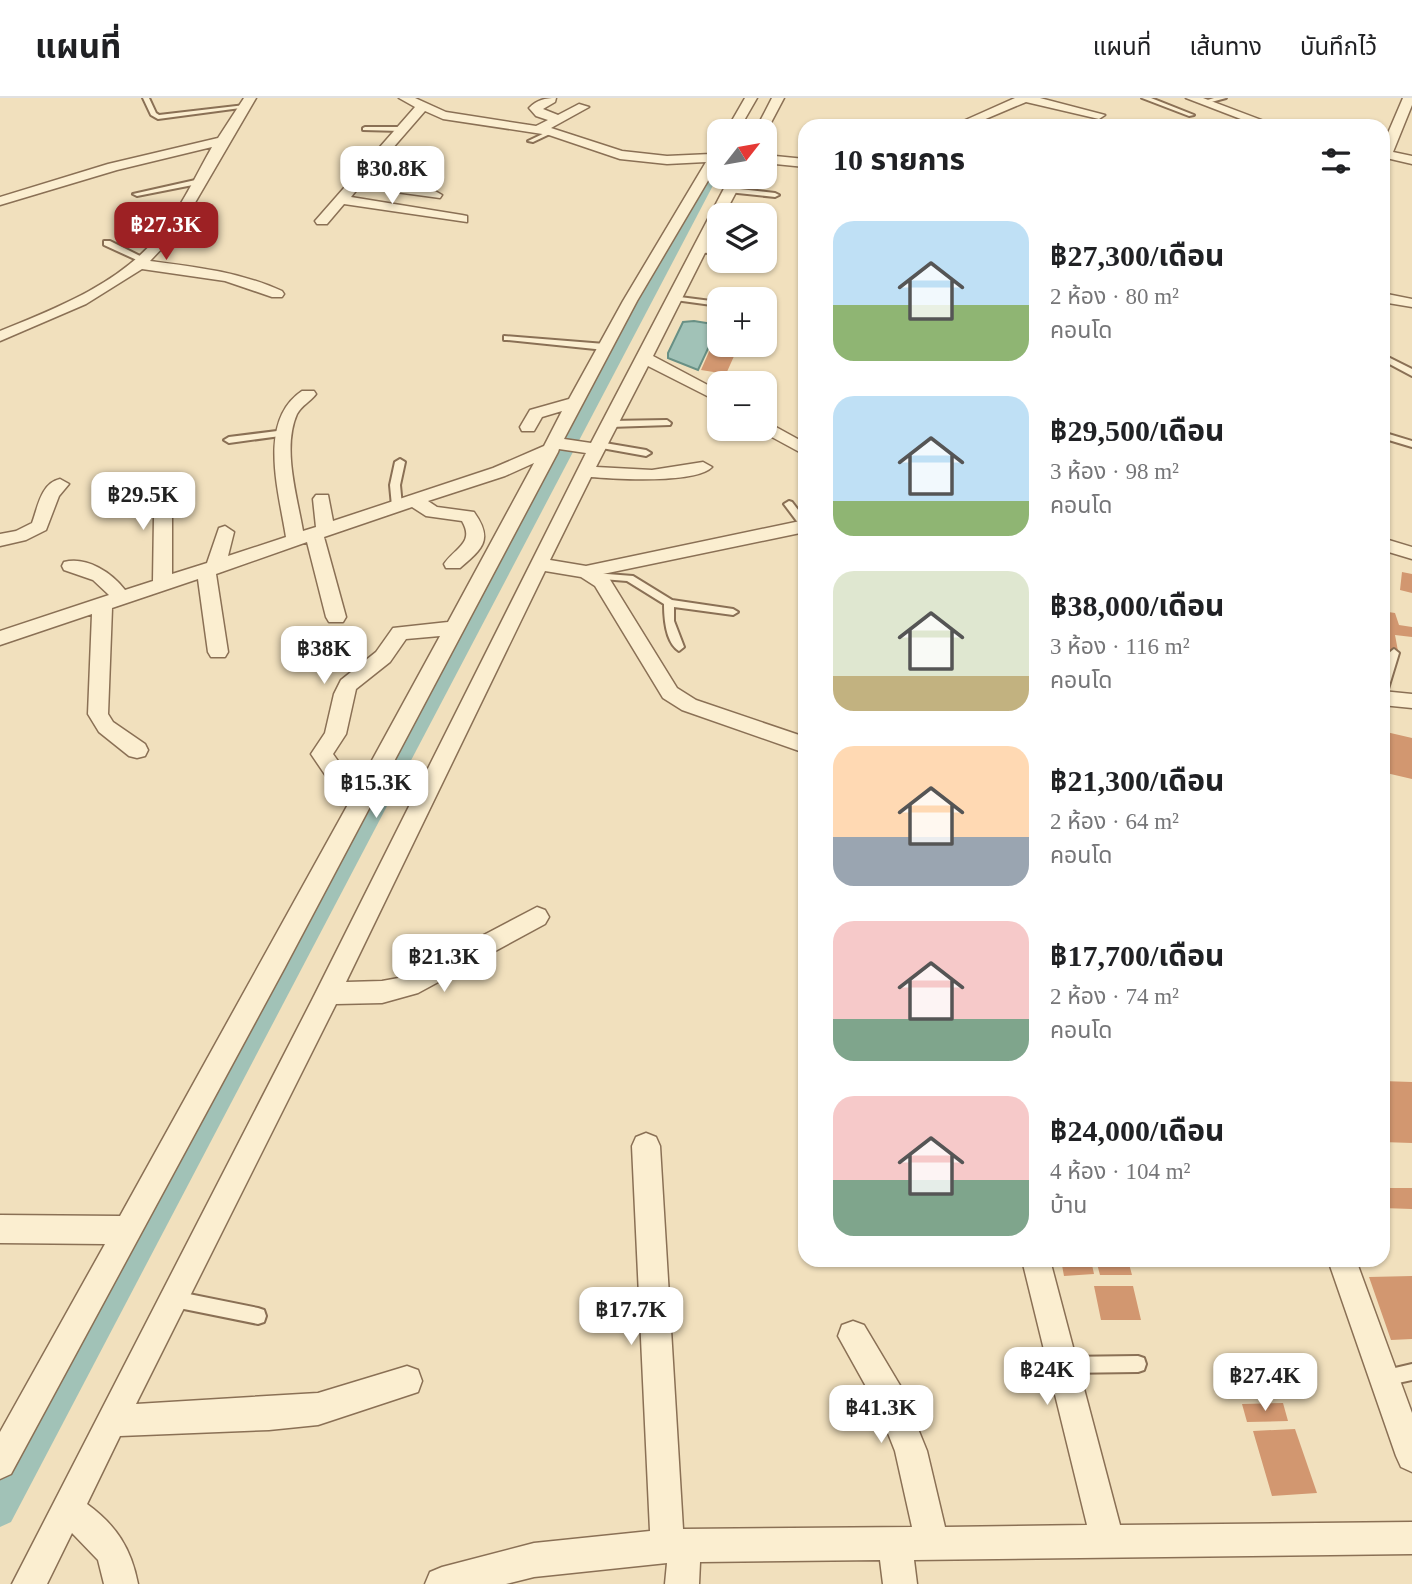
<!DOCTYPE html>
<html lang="th">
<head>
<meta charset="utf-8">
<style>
	:root { --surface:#fff; --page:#f2f2f2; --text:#202124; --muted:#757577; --line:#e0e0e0; --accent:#9d2124 }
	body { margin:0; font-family:"Times New Roman","Noto Sans Thai",serif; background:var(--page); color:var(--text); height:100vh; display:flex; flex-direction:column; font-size:26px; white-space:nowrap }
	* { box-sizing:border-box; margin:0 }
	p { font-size:23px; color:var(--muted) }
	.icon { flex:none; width:38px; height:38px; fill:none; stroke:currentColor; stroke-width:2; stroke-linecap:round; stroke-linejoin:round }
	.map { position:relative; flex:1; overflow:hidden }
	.drawer { position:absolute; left:798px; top:21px; width:592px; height:1148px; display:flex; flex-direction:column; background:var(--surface); border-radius:21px; box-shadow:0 2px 5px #0004 }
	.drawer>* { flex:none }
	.needle { width:46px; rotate:59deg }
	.buttons { position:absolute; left:707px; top:21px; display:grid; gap:14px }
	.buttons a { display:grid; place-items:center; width:70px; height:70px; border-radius:14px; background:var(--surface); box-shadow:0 2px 5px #0004; font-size:35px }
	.price { position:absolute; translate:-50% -60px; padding:0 16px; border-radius:14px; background:#fff; color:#222; font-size:23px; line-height:46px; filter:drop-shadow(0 2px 4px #0008) }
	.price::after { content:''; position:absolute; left:50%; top:42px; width:21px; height:16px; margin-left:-10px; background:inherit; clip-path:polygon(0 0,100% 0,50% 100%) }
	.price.selected { background:var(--accent); color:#fff }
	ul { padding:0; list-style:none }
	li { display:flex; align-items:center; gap:21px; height:175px; padding:0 35px }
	li span { display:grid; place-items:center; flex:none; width:196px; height:140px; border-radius:21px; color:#555 }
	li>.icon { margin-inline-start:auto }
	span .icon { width:84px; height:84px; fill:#fffc; stroke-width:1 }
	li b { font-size:30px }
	h2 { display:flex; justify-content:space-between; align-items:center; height:84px; padding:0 35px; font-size:30px }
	header { display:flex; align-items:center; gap:42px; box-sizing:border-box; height:98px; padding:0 35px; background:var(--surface); border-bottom:2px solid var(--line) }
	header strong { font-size:33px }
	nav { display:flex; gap:38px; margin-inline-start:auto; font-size:24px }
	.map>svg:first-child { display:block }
	.water { fill:#a1c2b7; stroke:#689085; stroke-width:2 }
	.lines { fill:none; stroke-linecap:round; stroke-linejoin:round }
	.canal { fill:#a1c2b7; fill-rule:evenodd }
	.building { fill:#d29770 }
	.service-casing { stroke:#8a7055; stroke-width:4 }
	.minor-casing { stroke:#8a7055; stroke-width:3 }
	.service { fill:#fbeed0; fill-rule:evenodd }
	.minor { fill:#fbeed0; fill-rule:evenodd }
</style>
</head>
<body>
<header>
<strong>แผนที่</strong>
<nav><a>แผนที่</a><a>เส้นทาง</a><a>บันทึกไว้</a></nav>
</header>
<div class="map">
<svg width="1412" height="1486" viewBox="0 0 1412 1486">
	<rect width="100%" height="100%" fill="#f1e0bd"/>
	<path class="water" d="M694 223 719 227 698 272 668 260V255L683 224Z"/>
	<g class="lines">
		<path class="canal" d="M719 60V76L11 1424 0 1429V1380L713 64Z"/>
	</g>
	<path class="building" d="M719 231V247H739L726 276 701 272Z
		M1402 474 1412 476V495L1400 492Z
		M1382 513 1395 515 1399 527 1412 529V539L1395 537 1398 553 1382 551Z
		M1382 633 1412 640V681L1382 674Z
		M1382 983 1412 984V1045L1382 1044Z
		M1382 1090H1412V1111L1382 1110Z
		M1061 1162H1091L1094 1176 1064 1178Z
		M1096 1162H1128L1132 1177H1100Z
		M1412 1178V1241L1391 1242 1369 1179Z
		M1094 1188H1133L1141 1222H1101Z
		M1283 1305 1288 1323 1247 1324 1242 1306Z
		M1295 1331 1317 1395 1272 1398 1253 1333Z"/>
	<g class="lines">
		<g class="service-casing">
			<path id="service" d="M143 0H149L156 15 159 17 245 7 248 9 158 21 151 17Z
				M1142 0H1151L1194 17 1189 18Z
				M1214 0H1226L1204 6 1201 4Z
				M365 29H401L404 31 401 33 363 32V30Z
				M549 33 554 34 533 44 528 43Z
				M200 81H203V85L137 98 133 96Z
				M731 90 775 95 779 97 775 99 728 94 727 92Z
				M104 143H110L146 161 139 163 104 147Z
				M697 150 719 152V156L697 154Z
				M672 198 719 204V208L675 202 671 200Z
				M504 238 605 246 609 249 605 252 507 242H504Z
				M746 247H754L748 252 744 249Z
				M1382 256 1412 271V278L1382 262Z
				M667 322 671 325 670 327 610 329 606 326 610 323Z
				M285 332 288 333V337L229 345 224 342 229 339Z
				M1382 334 1412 343V349L1382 340Z
				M599 344 646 352 651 355 646 358 596 349 594 347Z
				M400 361 405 364 400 387 402 408 397 411 392 408 390 387 395 364Z
				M789 403 792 404 805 421V431L802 430 784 406Z
				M594 475 633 478 672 502 733 511 738 514 733 517 674 509V523L684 549 679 553C666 545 664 521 664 506L627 483 590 480V476Z
				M1394 551 1399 555 1388 591 1382 595C1382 581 1381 559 1394 551Z
				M174 1193 258 1210 264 1212 266 1218 264 1224 258 1226 174 1209 168 1207 166 1201 168 1195Z
				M1138 1258 1144 1260 1146 1266 1144 1272 1138 1274 1062 1275 1056 1273 1054 1267 1056 1261 1062 1259Z
				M1412 1266V1282L1384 1288 1378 1286 1376 1280 1378 1274Z"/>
		</g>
		<g class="minor-casing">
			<path id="minor" d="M244 0H256L189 115 168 144 150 163C196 169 240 174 282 193L284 196 282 199H272L225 183 142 171 86 206 0 243V233C57 210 121 185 159 137 181 110 195 79 212 49L117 72 0 107V99L108 66 218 40Z
				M399 0H415L446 14 536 28 548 22 536 18 529 10C537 2 545 0 556 0L555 4 543 11 558 17 579 6 589 9 551 30 622 53 667 58 711 56 719 50V64L637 203 564 341 591 345 730 79H744L724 117H719V127L653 258 719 293V304L648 268 596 369 652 372 703 364 712 369C696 386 615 381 591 379L550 462 586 468 805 422V434L603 476 609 480 677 590 696 602 805 639V655L682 612 663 600 595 488 581 479 545 473 346 884 382 883 404 879 537 809 545 812 549 819 545 826 418 895 382 905 336 906 136 1306 318 1295 407 1268 418 1272 422 1283 418 1294 318 1327 269 1332 120 1338 87 1406C116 1427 131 1450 138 1486H104L98 1462 72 1435 47 1486H12L312 902 586 355 559 351 558 354 284 871 11 1376 0 1381V1334L105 1146 0 1145V1117L120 1118 356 692 328 681 311 656 325 635 334 596 341 582 376 554 393 530 448 524 534 365 505 378 428 403 437 409 474 414C494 442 482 451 460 470H446L444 466C455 450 475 445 462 423L426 418 412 409 324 439 346 519 343 524H329L326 519 307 444 216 476 228 554 225 559H211L208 554 198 481 112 510 108 616 113 624 145 646 148 652 145 658 137 660 129 658 99 634 88 616 92 516 0 547V533L109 497 93 482 64 472 62 468 64 464C87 458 112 475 125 492L153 483 154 419 169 388 175 387 184 392 172 419V476L207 465 219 430 225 428 234 434 228 458 286 439C279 394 257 323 302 293H314L316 296C310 304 302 307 297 316 282 350 297 398 303 433L316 429 313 401 316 397H328L333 423 493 370 544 348 562 313 542 319 534 333H522L520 329 530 312 569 301 623 203 706 64 667 66 620 61 549 37 443 21 425 13 365 82 435 93 442 97 440 100 359 89 351 99 462 117 467 118V124L344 106 327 126H317L315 123 415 9ZM440 538 364 677 343 670 333 656 346 636 356 591 390 564 406 541Z
				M745 0H757L738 33H726Z
				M772 0H784L765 36V33H755Z
				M1015 0H1040L1105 17 1099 21 1026 4 969 28H952Z
				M1186 0H1203L1277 28H1259Z
				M1403 0H1412V7L1393 54 1412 58V66L1382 59V49Z
				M765 57 805 61V69L765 65Z
				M1382 195 1412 201V209L1382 204Z
				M765 323 805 345V357L759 332 765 331Z
				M60 381 69 386 59 398 46 432 26 442 0 448V436L16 433 32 425C38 409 41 385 60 381Z
				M1382 440 1412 449V461L1382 452Z
				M1382 593 1412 596V610L1382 607Z
				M646 1035 656 1039 660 1048 683 1431 912 1429 895 1353 878 1310 838 1238 842 1227 853 1223 864 1227 901 1289 927 1353 945 1429 1087 1427 1022 1162H1050L1120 1427 1412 1424V1456L914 1462 917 1486H883L880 1462 700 1464 699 1486H665L667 1465 534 1479 506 1486H425L430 1474 442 1469 534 1445 650 1433 632 1048 636 1039Z
				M1328 1162H1356L1412 1315V1374L1401 1369 1396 1358Z"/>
		</g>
		<use href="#service" class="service"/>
		<use href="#minor" class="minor"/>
	</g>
</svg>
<div class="buttons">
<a><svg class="needle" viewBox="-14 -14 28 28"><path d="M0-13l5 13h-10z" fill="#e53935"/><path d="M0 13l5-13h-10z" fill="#757577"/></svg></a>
<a><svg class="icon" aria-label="layers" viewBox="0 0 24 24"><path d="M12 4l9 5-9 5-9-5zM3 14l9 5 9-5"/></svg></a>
<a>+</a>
<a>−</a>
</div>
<b class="price" style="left:392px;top:108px">฿30.8K</b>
<b class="price selected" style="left:166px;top:164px">฿27.3K</b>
<b class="price" style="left:143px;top:434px">฿29.5K</b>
<b class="price" style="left:324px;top:588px">฿38K</b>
<b class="price" style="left:376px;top:722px">฿15.3K</b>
<b class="price" style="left:444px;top:896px">฿21.3K</b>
<b class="price" style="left:631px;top:1249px">฿17.7K</b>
<b class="price" style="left:1047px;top:1309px">฿24K</b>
<b class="price" style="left:1265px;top:1315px">฿27.4K</b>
<b class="price" style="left:881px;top:1347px">฿41.3K</b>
<section class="drawer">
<h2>10 รายการ<svg class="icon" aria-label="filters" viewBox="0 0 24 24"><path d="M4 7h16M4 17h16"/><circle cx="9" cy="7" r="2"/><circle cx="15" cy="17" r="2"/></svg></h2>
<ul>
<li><span style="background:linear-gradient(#bfe0f5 60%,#8fb573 0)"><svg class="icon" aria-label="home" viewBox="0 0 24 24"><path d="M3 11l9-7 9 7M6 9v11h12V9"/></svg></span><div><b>฿27,300/เดือน</b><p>2 ห้อง · 80 m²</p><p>คอนโด</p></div></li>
<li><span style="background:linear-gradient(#bfe0f5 75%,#8fb573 0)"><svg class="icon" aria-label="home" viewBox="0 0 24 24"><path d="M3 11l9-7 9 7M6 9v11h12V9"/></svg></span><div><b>฿29,500/เดือน</b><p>3 ห้อง · 98 m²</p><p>คอนโด</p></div></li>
<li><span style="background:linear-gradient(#dfe7d0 75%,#c2b280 0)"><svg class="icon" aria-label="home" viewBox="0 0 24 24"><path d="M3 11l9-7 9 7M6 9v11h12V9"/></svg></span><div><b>฿38,000/เดือน</b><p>3 ห้อง · 116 m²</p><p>คอนโด</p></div></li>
<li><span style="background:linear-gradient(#ffd9b3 65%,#9aa5b1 0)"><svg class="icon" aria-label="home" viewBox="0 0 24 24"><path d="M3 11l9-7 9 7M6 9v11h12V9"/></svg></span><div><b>฿21,300/เดือน</b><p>2 ห้อง · 64 m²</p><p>คอนโด</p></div></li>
<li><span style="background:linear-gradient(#f6c9c9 70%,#7fa58c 0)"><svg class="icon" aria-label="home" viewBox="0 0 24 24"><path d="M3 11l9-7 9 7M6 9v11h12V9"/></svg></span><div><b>฿17,700/เดือน</b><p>2 ห้อง · 74 m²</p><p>คอนโด</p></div></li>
<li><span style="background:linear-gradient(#f6c9c9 60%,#7fa58c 0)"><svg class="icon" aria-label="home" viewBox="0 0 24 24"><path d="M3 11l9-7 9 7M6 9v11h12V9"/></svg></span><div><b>฿24,000/เดือน</b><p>4 ห้อง · 104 m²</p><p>บ้าน</p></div></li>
</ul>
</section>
</div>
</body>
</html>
